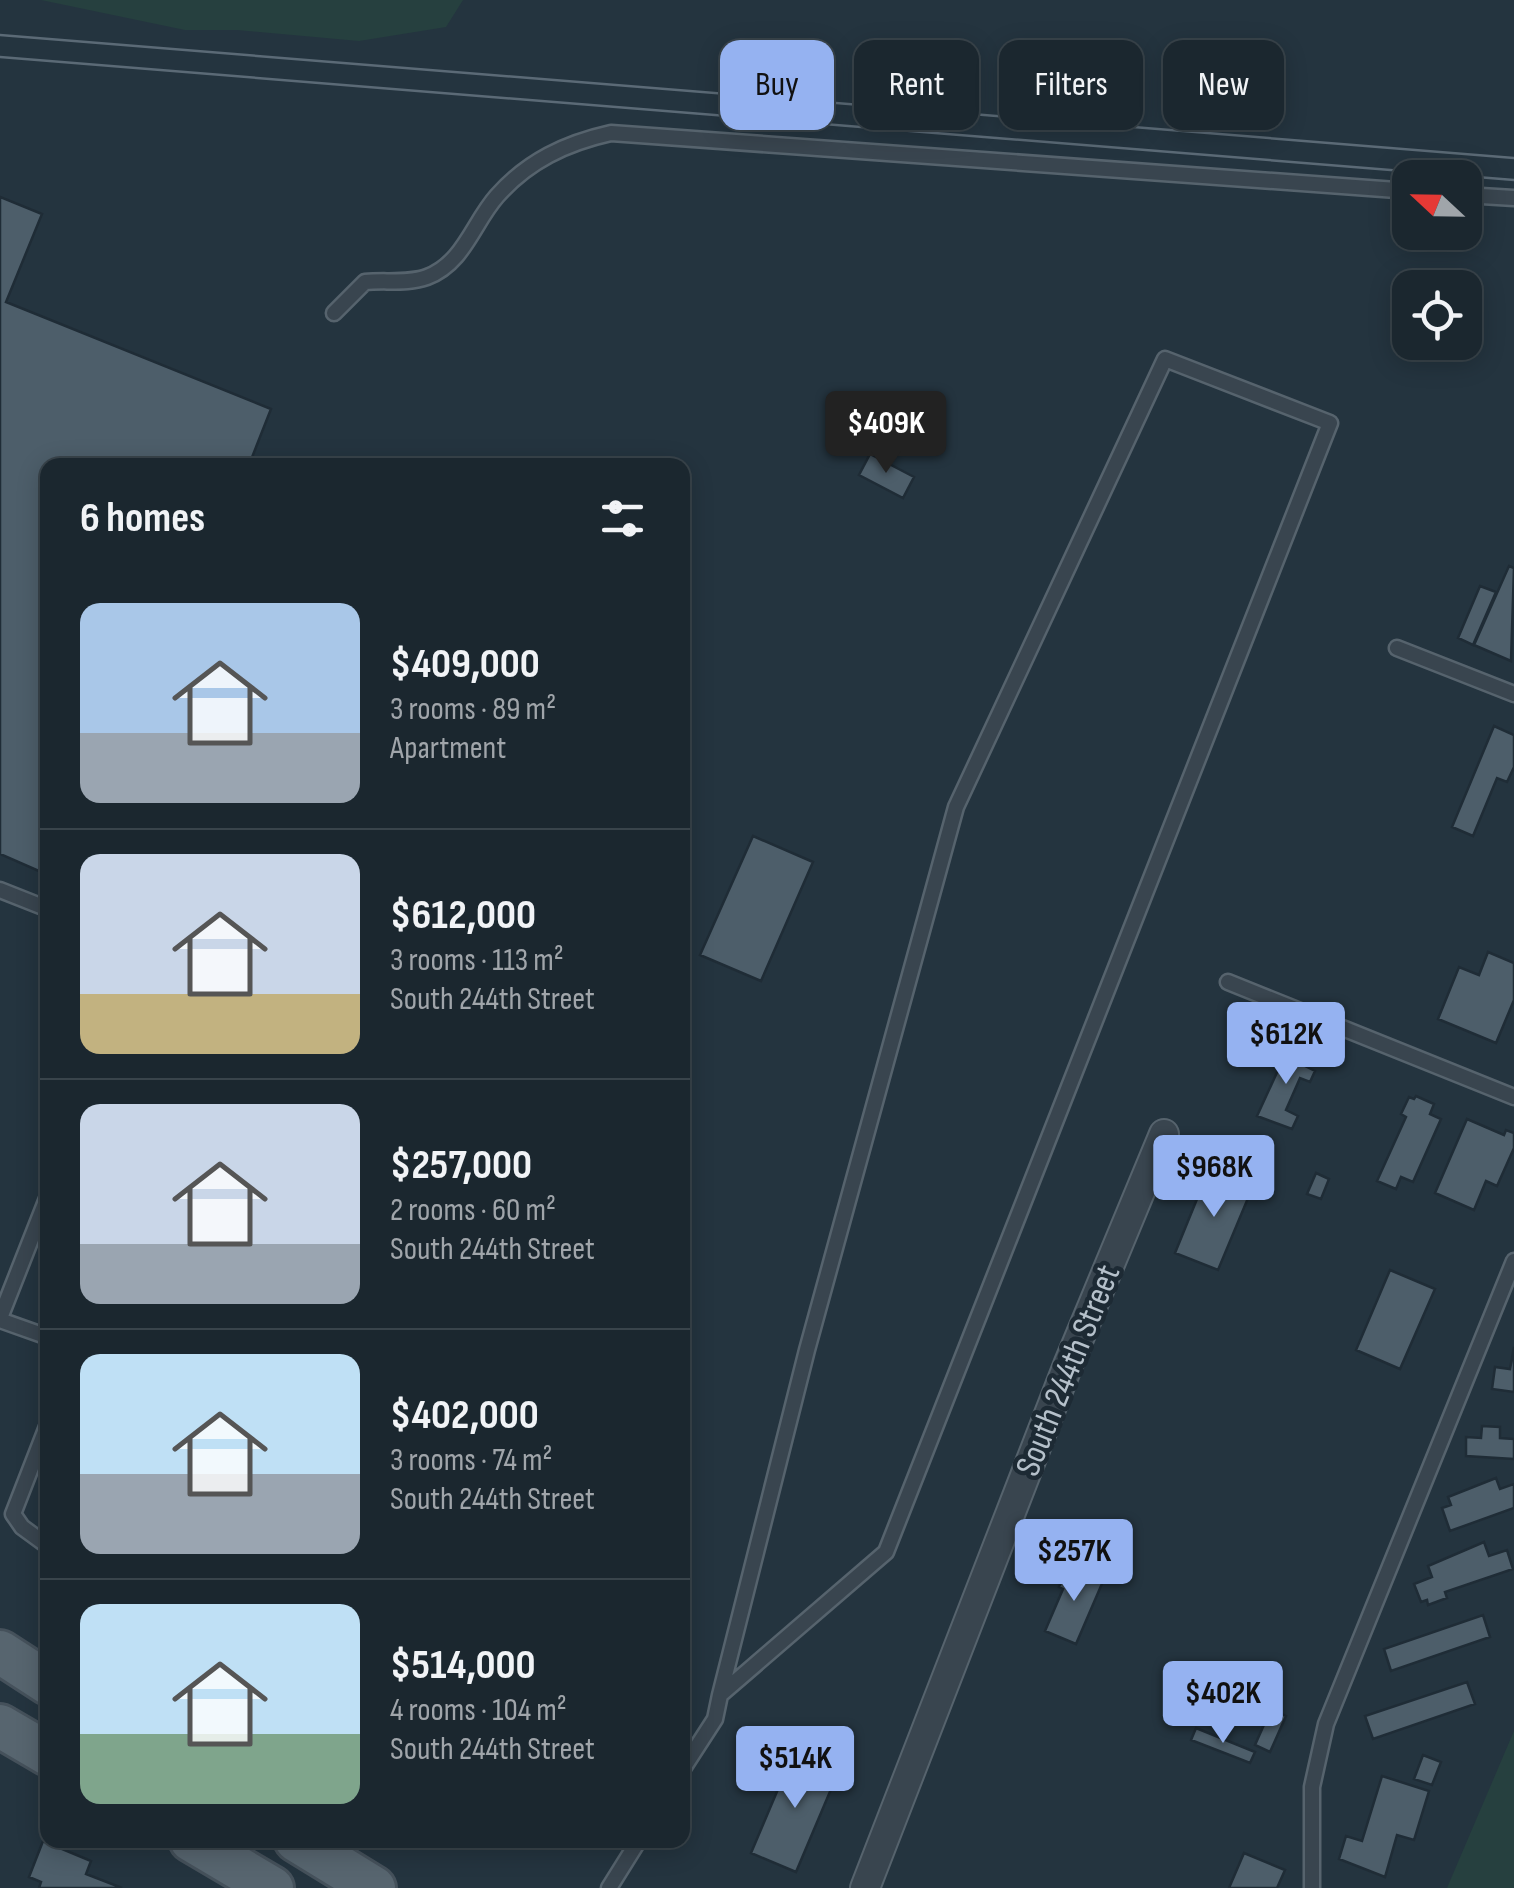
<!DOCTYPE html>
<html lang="en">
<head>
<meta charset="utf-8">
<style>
	:root { --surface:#1b272f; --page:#242f37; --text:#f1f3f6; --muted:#a0a5aa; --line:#39444b; --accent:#95b2f1 }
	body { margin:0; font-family:"Sofia Sans Condensed",sans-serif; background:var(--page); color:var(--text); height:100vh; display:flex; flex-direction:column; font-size:38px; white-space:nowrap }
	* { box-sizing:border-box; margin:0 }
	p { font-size:32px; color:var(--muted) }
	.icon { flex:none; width:55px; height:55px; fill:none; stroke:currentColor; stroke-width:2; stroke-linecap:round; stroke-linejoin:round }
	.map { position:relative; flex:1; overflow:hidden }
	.panel { position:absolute; left:40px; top:458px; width:650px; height:1390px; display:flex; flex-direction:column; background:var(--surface); border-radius:20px; box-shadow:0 5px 25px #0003,0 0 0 2px var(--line) }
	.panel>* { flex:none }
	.hud { position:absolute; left:720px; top:40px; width:642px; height:90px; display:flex; gap:20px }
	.needle { width:65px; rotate:292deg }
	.controls { position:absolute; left:1392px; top:160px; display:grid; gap:20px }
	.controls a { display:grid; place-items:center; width:90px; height:90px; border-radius:20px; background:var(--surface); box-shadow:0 5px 25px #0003,0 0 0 2px var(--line); font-size:50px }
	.price { position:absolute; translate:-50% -85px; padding:0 22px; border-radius:10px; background:var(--accent); color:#111; font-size:32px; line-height:65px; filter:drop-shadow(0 2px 5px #0008) }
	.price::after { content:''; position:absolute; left:50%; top:60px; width:30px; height:22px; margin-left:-15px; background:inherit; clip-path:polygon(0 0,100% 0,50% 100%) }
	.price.selected { background:#222; color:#fff }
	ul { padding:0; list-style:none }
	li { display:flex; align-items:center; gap:30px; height:250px; padding:0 40px }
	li+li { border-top:2px solid var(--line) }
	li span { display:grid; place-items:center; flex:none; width:280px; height:200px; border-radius:20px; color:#555 }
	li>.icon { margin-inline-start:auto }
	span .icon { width:120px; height:120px; fill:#fffc; stroke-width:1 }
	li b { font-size:42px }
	h2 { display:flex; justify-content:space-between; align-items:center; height:120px; padding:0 40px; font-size:42px }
	.pill { padding:0 35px; border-radius:20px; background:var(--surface); box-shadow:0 5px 25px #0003,0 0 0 2px var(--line); font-size:35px; line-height:90px }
	.pill.selected { background:var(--accent); color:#111 }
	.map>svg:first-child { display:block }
	.green { fill:#26403f }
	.building { fill:#4d5e6a; stroke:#1f2c36; stroke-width:2.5 }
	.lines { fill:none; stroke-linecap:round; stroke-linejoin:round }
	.service-casing { stroke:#56636d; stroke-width:19 }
	.minor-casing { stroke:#56636d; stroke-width:32 }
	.primary-casing { stroke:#45515b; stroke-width:48 }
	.service { stroke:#39454f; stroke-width:14 }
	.minor { stroke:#39454f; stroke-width:28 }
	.primary { stroke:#57656f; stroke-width:42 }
	.tram { stroke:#5b6a76; stroke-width:2.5 }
	.labels { text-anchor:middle; stroke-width:9; stroke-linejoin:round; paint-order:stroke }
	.street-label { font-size:35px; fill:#b5c0ca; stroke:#1d2a34 }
</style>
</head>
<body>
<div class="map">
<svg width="1514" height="1888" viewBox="0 0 1514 1888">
	<rect width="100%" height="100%" fill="#24343f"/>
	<path class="green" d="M41 0H463L446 27 359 41 237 30H185Z
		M1514 1731V1888H1447Z"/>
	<path class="building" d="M0 197 42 214 6 302 271 409 249 465H48V875L0 854Z
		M870 454 914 477 903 498 859 475Z
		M1509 566 1514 568 1511 661 1474 645Z
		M1480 586 1496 592 1473 645 1458 638Z
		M1494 726 1514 735V767L1507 782 1497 778 1473 836 1452 827Z
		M753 836 813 862 761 981 700 955Z
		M1488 952 1514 963V1000L1496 1043 1438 1019 1459 967 1479 975Z
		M1290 1044 1311 1053 1305 1066 1315 1071 1310 1082 1300 1078 1286 1110 1298 1116 1292 1129 1257 1116Z
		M1416 1096 1434 1104 1430 1114 1441 1119 1413 1182 1401 1177 1396 1189 1377 1181 1406 1117 1401 1114 1409 1097 1414 1099Z
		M1467 1119 1504 1135 1506 1130 1514 1133V1148L1497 1186 1486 1181 1474 1210 1435 1193Z
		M1208 1172 1227 1181 1230 1175 1246 1182 1243 1188 1251 1191 1218 1270 1175 1253Z
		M1316 1173 1329 1179 1321 1199 1307 1194Z
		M1390 1270 1435 1289 1400 1369 1356 1350Z
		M1514 1347V1392L1492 1389 1495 1367 1510 1369Z
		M1482 1426 1500 1427V1438L1514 1439V1459L1466 1456V1437L1481 1438Z
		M1496 1478 1500 1489 1514 1484V1508L1450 1531 1442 1508 1451 1505 1448 1497Z
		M1484 1542 1489 1556 1507 1550 1513 1569 1445 1592 1447 1598 1428 1605 1427 1600 1421 1602 1414 1584 1432 1577 1428 1566Z
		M1069 1564 1104 1579 1076 1644 1045 1631 1063 1589 1059 1587Z
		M1483 1615 1490 1637 1391 1671 1384 1649Z
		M1467 1682 1475 1704 1373 1739 1365 1716Z
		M1271 1709 1286 1716 1270 1752 1255 1745Z
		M1196 1728 1255 1752 1250 1763 1191 1740Z
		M795 1749 840 1768 796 1872 751 1853Z
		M1423 1755 1441 1762 1432 1785 1414 1779Z
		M1382 1776 1429 1791 1414 1840 1397 1835 1385 1877 1339 1859 1346 1836 1362 1841Z
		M43 1841 91 1861 86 1874 122 1888H39L41 1882 29 1877Z
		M1244 1853 1285 1870 1277 1888H1229Z"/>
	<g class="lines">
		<g class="service-casing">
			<path id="service" d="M1465 195 1514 198
				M334 313 365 282C385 280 408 284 427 277 464 263 473 223 497 196 528 161 566 143 611 133L1410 191
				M1397 648 1514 694
				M0 890 48 909
				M1228 982 1514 1097
				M0 1318 48 1196
				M0 1320 48 1337
				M48 1424 13 1514 22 1527 48 1546
				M682 1770 715 1719 720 1695 807 1350 956 807 1165 359 1330 423 886 1552 720 1695
				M609 1888 639 1840
				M1312 1888V1787L1326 1724 1514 1261"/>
		</g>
		<g class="minor-casing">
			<path id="minor" d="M865 1888 1068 1365 1164 1134"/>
		</g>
		<g class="primary-casing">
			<path id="primary" d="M0 1652 48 1683
				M0 1726 48 1754
				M191 1840 272 1888
				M296 1840 374 1888"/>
		</g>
		<use href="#service" class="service"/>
		<use href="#minor" class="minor"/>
		<use href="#primary" class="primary"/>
		<path class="tram" d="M0 35 1514 158
			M0 57 1514 180"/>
	</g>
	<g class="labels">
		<g class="street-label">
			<text transform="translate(1067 1370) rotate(-68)" y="12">South 244th Street</text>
		</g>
	</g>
</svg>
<div class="controls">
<a><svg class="needle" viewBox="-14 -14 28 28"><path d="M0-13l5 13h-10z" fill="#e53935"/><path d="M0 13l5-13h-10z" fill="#a0a5aa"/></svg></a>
<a><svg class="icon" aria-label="locate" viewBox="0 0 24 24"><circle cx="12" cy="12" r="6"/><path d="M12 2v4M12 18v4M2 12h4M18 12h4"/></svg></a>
</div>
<b class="price selected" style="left:886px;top:476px">$409K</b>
<b class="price" style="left:1286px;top:1087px">$612K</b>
<b class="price" style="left:1214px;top:1220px">$968K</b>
<b class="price" style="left:1074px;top:1604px">$257K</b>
<b class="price" style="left:1223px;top:1746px">$402K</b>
<b class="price" style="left:795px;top:1811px">$514K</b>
<div class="hud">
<a class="pill selected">Buy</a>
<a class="pill">Rent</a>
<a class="pill">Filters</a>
<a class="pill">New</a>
</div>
<section class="panel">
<h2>6 homes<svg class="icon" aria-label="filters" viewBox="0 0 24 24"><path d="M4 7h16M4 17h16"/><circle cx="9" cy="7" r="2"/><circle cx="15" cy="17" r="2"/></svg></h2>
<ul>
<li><span style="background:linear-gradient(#a9c7e8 65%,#9aa5b1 0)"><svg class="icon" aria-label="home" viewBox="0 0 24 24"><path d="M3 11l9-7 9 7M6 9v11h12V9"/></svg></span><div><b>$409,000</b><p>3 rooms · 89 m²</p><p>Apartment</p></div></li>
<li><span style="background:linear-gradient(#c9d6e8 70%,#c2b280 0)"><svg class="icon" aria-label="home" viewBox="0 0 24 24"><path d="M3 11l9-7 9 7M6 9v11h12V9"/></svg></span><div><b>$612,000</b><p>3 rooms · 113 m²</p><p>South 244th Street</p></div></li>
<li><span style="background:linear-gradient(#c9d6e8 70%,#9aa5b1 0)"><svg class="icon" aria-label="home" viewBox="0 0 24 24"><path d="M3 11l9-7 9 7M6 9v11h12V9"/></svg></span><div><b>$257,000</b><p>2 rooms · 60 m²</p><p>South 244th Street</p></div></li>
<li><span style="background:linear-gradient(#bfe0f5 60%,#9aa5b1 0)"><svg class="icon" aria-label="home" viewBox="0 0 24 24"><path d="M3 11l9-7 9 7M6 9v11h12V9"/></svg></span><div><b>$402,000</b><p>3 rooms · 74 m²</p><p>South 244th Street</p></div></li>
<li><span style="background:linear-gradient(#bfe0f5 65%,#7fa58c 0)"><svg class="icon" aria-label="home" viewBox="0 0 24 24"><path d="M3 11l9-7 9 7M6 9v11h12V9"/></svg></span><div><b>$514,000</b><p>4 rooms · 104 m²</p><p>South 244th Street</p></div></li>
</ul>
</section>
</div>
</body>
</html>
